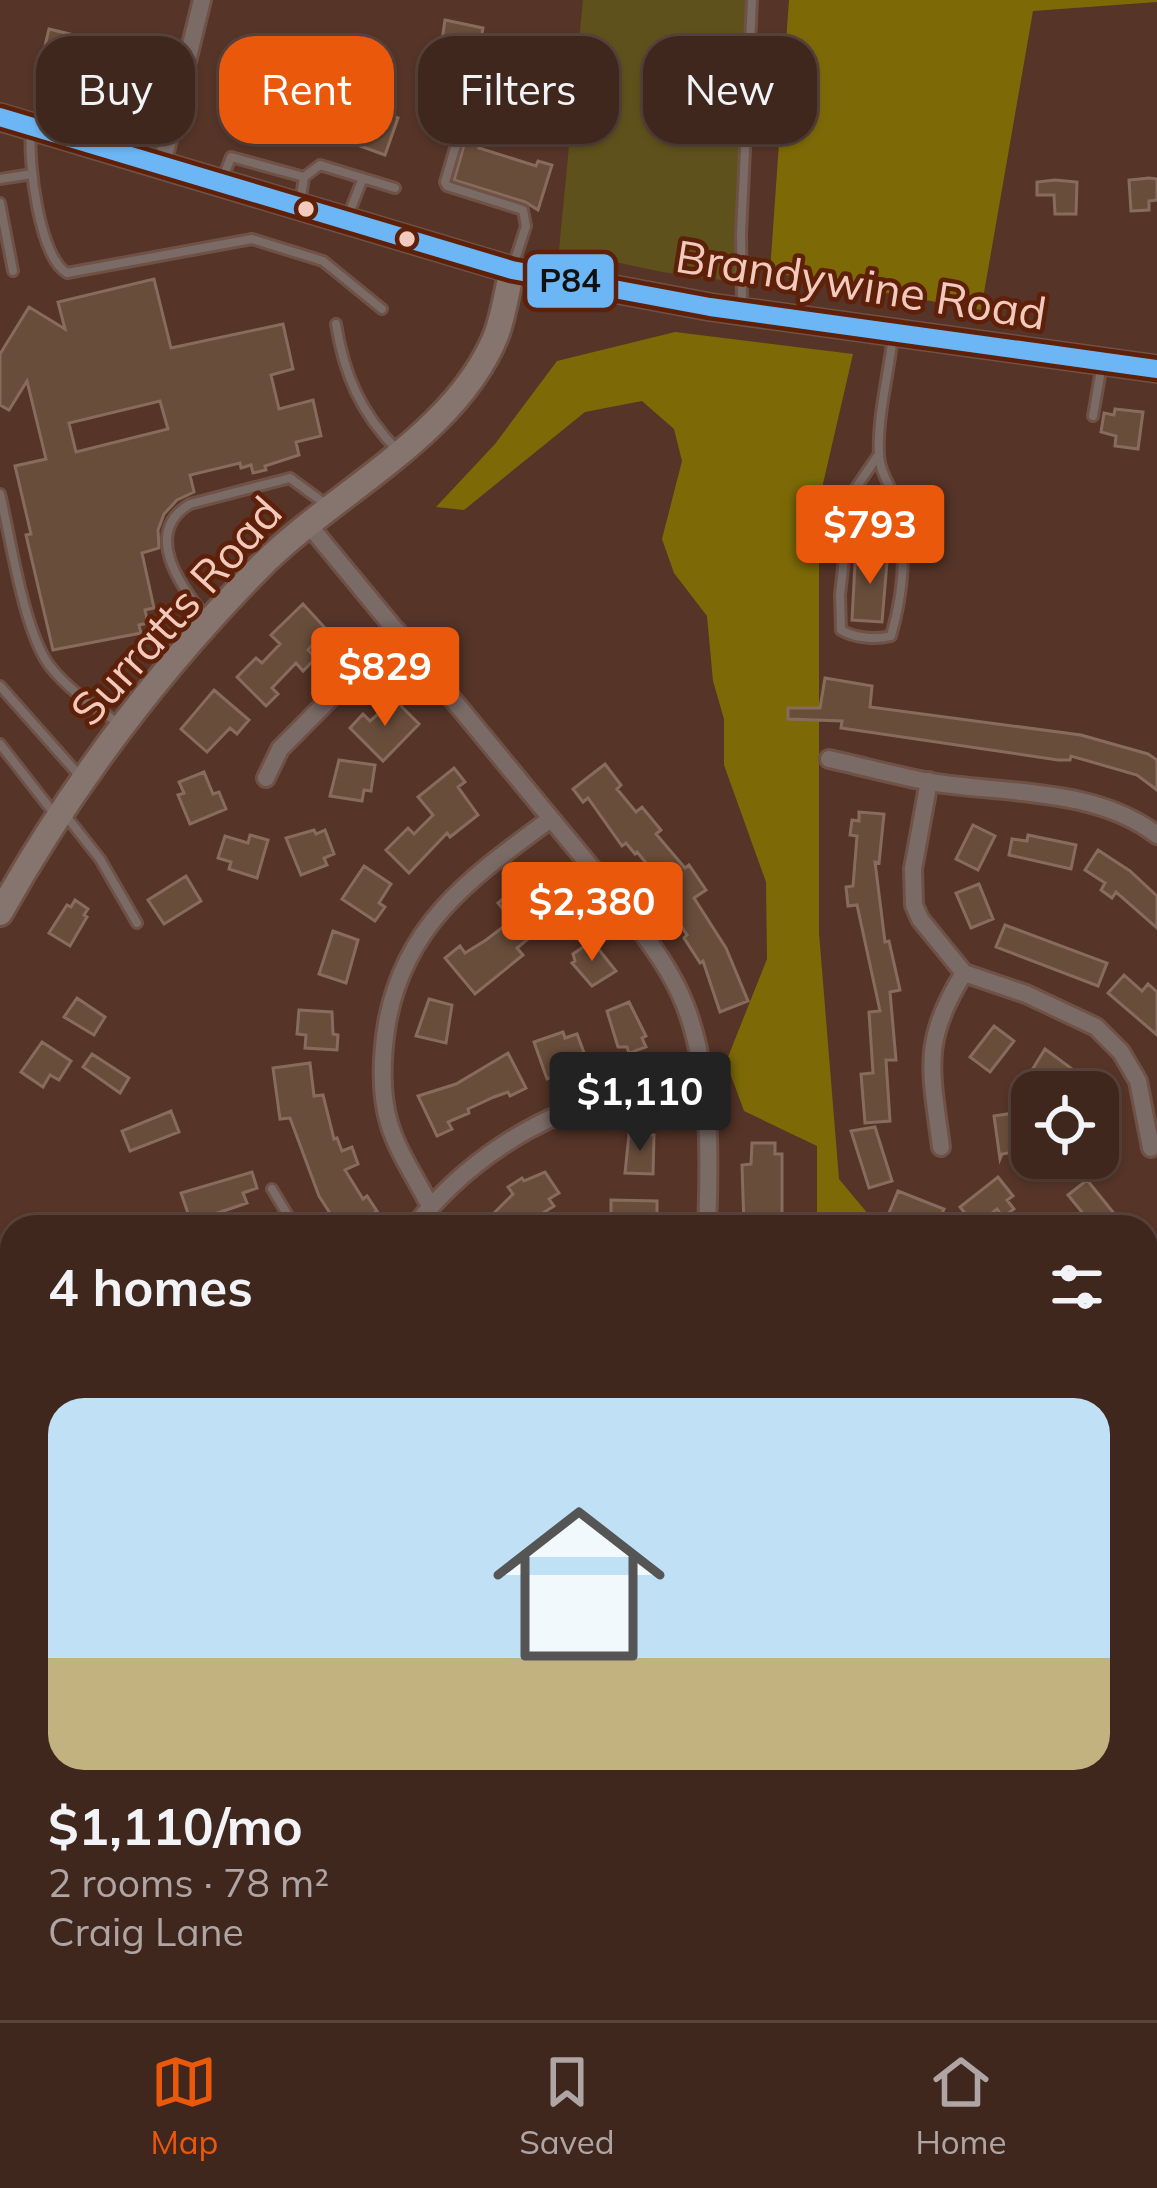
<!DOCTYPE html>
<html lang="en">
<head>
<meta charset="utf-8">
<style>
	:root { --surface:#40271e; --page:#472f27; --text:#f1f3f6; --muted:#aea5a4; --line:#59443c; --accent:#ea580c }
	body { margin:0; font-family:Mulish,sans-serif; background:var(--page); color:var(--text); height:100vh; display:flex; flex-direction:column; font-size:45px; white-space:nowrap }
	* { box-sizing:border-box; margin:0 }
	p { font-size:39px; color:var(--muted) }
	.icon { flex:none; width:66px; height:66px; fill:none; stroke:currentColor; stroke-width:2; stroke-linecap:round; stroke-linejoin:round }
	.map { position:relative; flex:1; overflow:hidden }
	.drawer { position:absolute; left:0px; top:1215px; width:1158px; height:807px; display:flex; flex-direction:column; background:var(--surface); border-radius:36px 36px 0 0; box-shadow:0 3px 9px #0004,0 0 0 3px var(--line) }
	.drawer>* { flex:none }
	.hud { position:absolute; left:36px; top:36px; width:1086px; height:108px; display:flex; gap:24px }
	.buttons { position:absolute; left:1011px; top:1071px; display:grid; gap:24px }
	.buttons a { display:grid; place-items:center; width:108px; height:108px; border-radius:24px; background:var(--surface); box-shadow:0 3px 9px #0004,0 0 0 3px var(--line); font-size:60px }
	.price { position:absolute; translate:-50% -102px; padding:0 27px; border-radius:12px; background:var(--accent); color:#fff; font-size:39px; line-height:78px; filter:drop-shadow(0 3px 6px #0008) }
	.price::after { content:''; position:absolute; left:50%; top:72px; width:36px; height:27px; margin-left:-18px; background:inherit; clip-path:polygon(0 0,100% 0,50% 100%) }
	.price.selected { background:#222; color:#fff }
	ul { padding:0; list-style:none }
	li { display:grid; align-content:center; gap:24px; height:636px; padding:0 48px }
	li+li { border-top:3px solid var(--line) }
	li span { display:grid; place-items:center; height:372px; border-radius:36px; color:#555 }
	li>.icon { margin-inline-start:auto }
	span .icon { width:216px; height:216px; fill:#fffc; stroke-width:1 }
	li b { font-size:51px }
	h2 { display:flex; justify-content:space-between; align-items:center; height:144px; padding:0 48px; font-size:51px }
	.chip { padding:0 42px; border-radius:36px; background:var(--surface); box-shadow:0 3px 9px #0004,0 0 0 3px var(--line); font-size:42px; line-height:108px }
	.chip.selected { background:var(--accent); color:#fff }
	.dock { display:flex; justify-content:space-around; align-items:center; height:168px; border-top:3px solid var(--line); background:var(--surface); font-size:33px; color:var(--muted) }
	.dock a { display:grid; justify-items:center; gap:6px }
	.dock .selected { color:var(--accent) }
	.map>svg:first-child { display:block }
	.green { fill:#5e511c }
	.forest { fill:#7d6a07 }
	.building { fill:#694d3b; stroke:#876c5d; stroke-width:3; fill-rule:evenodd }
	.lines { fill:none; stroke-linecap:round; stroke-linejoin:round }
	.service-casing { stroke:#6f5146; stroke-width:14 }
	.minor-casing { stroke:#6f5146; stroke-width:22 }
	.secondary-casing { stroke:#6f5146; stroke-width:30 }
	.service { stroke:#7a6b67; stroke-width:8 }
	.minor { stroke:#7a6b67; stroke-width:16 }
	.secondary { stroke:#86756f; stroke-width:24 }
	.bus-1-casing { stroke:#5e2008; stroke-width:27 }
	.bus-1 { stroke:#6db6f5; stroke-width:18 }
	.bus-dot { fill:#f2cabd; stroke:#5e2008; stroke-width:4.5 }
	.labels { text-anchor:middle; stroke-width:9; stroke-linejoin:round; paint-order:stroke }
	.street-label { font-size:45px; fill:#f2cabd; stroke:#5e2008 }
	.line-badge { stroke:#5e2008; stroke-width:4.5 }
	.pale-badge-label { font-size:33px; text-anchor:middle; font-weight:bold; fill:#111 }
</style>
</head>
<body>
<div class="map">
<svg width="1157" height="2020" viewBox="0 0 1157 2020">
	<rect width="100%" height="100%" fill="#563428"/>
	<path class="green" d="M583 0H756L735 282 662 272 559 250Z"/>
	<path class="forest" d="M789 0H1157V2L1033 11 981 310 770 272Z
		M675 332 853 354 819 501V933L839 1179 879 1227H817V1146L744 1111 726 1062 767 959 766 882 724 765V719L713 681 707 616 674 573 662 539 682 461 674 429 642 401 585 412 464 510 436 507 495 444 557 361Z
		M1146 1505 1157 1516V1718H1146Z"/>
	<path class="building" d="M445 20 483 28 479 52 441 47Z
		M49 29 78 36 77 43 93 47 88 69 42 58Z
		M245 93 281 102 273 128 238 119Z
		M354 103 398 118 385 155 341 139Z
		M466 138 481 143 479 148 536 166 538 161 552 165 538 210 525 202 454 180Z
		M1149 178 1157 179V200L1149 201V210L1131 211 1129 180Z
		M1055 180 1077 182 1076 214H1055L1054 195H1037V182Z
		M154 279 171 348 283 324 293 369 271 375 279 409 313 400 321 436 296 442 299 455 265 466 266 470 253 473 251 465 241 468 240 463 190 475 194 492 177 500 164 514 158 530 159 548 142 553 154 608 145 610 148 623 139 625 141 633 53 650 26 535 31 534 15 466 46 459 27 381 9 410 0 405V354L29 307 65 329 58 302ZM160 401 168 429 76 452 69 423Z
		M1115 409 1143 412 1138 449 1115 446 1116 436 1101 432 1104 413 1114 415Z
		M866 548 888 550 882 622 852 620 855 564 865 565Z
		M303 604 326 629 308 650 316 658 303 671 296 663 272 688 278 694 266 706 237 677 256 658 262 663 280 644 271 635Z
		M825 678 872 686 870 707 1081 735 1148 754 1157 760V790L1137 775 1071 756 1070 760H1058L841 728 842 721 788 719V708H820Z
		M214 690 249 720 237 734 230 728 207 752 181 729Z
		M395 700 419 724 383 761 350 728 363 714 370 721Z
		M339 760 375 765 371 791 364 790 362 801 330 796Z
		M605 764 621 785 617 789 636 812 642 807 661 830 656 834 685 868 689 865 706 890 694 898 726 948 748 1001 720 1012 703 961 700 963 684 938 687 935 668 906 664 898 668 896 659 883 661 881 637 852 635 854 626 843 622 846 588 798 583 802 573 789Z
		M454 768 465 782 458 787 478 815 450 837 447 833 409 873 386 850 408 828 414 834 433 815 418 797Z
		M204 772 213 794 219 792 226 809 190 824 178 795 184 793 179 782Z
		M859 812 884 814 879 863 875 862 885 942 889 941 900 990 890 992 896 1060H886L890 1121 865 1123 861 1074 873 1073 869 1012 880 1011 857 905 848 906 846 887 853 886 857 836 850 835 852 820 859 821Z
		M973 825 995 836 978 870 956 859Z
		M314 830 316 834 325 830 334 854 324 858 327 865 301 875 286 838Z
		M250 835 268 840 257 878 229 869 231 862 218 858 225 836 248 843Z
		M1028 835 1076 845 1071 869 1009 855 1012 839 1027 841Z
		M1098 850 1130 871 1157 896V928L1116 892 1112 898 1101 890 1105 883 1085 870Z
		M364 866 391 884 379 903 385 907 375 921 342 899Z
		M186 876 201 901 164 924 148 900Z
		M546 879 568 906 517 948 523 955 475 994 445 958 460 946 465 953 486 940 512 920 498 903 513 891 518 897Z
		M979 884 993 919 971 928 956 893Z
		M75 900 88 909 84 915 87 917 70 946 49 933 67 905 71 907Z
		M1005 925 1107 963 1098 986 996 947Z
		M333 931 358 940 346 983 319 974Z
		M592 941 616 971 592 986 572 963 575 961 573 954Z
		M1124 975 1142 991 1148 984 1157 992V1035L1108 993Z
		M77 998 105 1017 94 1035 64 1017Z
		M429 999 452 1005 446 1043 416 1036Z
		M629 1002 646 1036 642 1038 646 1047 629 1053 627 1047H618L607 1011Z
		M299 1010 332 1012 333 1034 338 1035 337 1050 305 1048 306 1035 297 1034Z
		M994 1026 1014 1041 990 1072 970 1057Z
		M563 1032 565 1038 577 1034 586 1058 560 1067 563 1074 547 1079 534 1042Z
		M42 1042 71 1061 59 1080 50 1075 43 1087 21 1072Z
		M1045 1049 1083 1077 1073 1092H1067L1032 1070Z
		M508 1053 526 1088 510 1096 508 1092 494 1097 468 1109 469 1113 448 1122 452 1129 437 1136 418 1096 456 1084Z
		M92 1054 129 1078 120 1093 83 1067Z
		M310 1063 314 1096 323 1095 334 1139 337 1138 342 1151 352 1147 358 1164 345 1170 363 1199 367 1196 377 1211 350 1227 341 1217 335 1221 319 1196 290 1118 280 1119 273 1068Z
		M171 1111 179 1132 130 1151 122 1131Z
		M1027 1111 1014 1133 1028 1131 1031 1149 1002 1154 1000 1159 994 1116Z
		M875 1127 892 1181 869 1188 851 1131Z
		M629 1134 654 1135 653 1174 625 1173Z
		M752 1143H775V1154H782V1227H744L742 1165 751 1164Z
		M252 1172 257 1188 243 1193 247 1203 191 1222 181 1193Z
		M545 1172 559 1193 549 1199 554 1206 530 1221 526 1215 513 1227H480L513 1194 508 1187 522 1178 524 1181Z
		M998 1177 1013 1196 1007 1200 1014 1209 1003 1217 997 1209 975 1226 960 1207Z
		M1087 1180 1117 1217 1105 1227H1094L1068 1195Z
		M898 1191 944 1209 936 1227H924L889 1213Z
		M611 1200 657 1201V1227L611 1226Z"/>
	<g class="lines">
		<g class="service-casing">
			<path id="service" d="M31 131C28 162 39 257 67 273L252 239 323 261 382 309
				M458 138 445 182 447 186 523 210 526 226 514 263
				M304 177 320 165 395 188
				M0 179 32 174
				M222 180 231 157 304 177 300 204
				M0 203 13 271
				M348 216 363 178
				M742 304 741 235 752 0
				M336 324C344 375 361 413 397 450
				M1093 416 1102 364
				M879 454 851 495 840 595 841 630C854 638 876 640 891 636 903 595 907 549 898 507 893 488 880 475 879 455 877 417 889 373 893 335
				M0 494C11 539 23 629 49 665 68 690 95 707 121 725
				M205 616C180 586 142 532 190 504L290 478 324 503
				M0 686 78 774
				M0 744 56 816
				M66 816 100 859 137 923
				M272 1189 295 1227"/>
		</g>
		<g class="minor-casing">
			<path id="minor" d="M162 164 202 0
				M308 524 614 895C639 929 669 964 685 1005 711 1072 710 1155 707 1227
				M829 759C862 766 896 776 930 782 1003 794 1095 787 1157 835
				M266 778 280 749 397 631
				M929 781 913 869 914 905 920 919 964 973 1026 994 1096 1027 1121 1052 1138 1081 1151 1148
				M941 1147C931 1070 921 1041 964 973
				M430 1206C417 1180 397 1151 389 1123 380 1092 382 1054 387 1023 405 923 472 877 549 820
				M414 1227C463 1164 534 1116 612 1097 641 1090 672 1086 703 1080
				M0 1315 12 1321
				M0 1455 12 1440
				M0 1777 12 1765
				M1146 1803H1157
				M0 1990 12 2000
				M23 2010 35 2020
				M402 2010 436 2020
				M632 2010 633 2020
				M870 2010 872 2020
				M1045 2010 1087 2020
				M268 2020 271 2010
				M507 2020 559 2010"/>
		</g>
		<g class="secondary-casing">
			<path id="secondary" d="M0 117 512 270 710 307 1157 369
				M0 913C70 788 157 672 258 569 332 493 457 436 497 333 504 313 507 291 512 270"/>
		</g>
		<use href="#service" class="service"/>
		<use href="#minor" class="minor"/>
		<use href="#secondary" class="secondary"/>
		<g class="bus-1-casing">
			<path id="bus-1" d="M0 117 512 270 710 307 1157 369"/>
		</g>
		<use href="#bus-1" class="bus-1"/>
	</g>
	<g class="bus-dot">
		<circle cx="306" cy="209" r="10"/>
		<circle cx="407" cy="239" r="10"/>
	</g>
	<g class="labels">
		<g class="street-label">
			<text transform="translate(861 285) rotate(9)" y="16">Brandywine Road</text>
			<text transform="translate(176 611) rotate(-48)" y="16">Surratts Road</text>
		</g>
	</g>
	<rect class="line-badge" x="525" y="252" width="91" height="58" rx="12" fill="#6db6f5"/>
	<g class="pale-badge-label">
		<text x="570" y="292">P84</text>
	</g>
</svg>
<div class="buttons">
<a><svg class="icon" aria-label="locate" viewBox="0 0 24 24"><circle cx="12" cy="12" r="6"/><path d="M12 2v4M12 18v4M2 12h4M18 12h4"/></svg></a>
</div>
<b class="price" style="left:870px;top:587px">$793</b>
<b class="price" style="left:385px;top:729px">$829</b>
<b class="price" style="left:592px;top:964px">$2,380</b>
<b class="price selected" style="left:640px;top:1154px">$1,110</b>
<div class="hud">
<a class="chip">Buy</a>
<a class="chip selected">Rent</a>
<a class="chip">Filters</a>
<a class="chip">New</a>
</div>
<section class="drawer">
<h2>4 homes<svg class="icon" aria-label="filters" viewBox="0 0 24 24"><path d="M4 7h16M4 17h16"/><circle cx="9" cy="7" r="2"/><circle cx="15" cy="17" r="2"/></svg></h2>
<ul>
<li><span style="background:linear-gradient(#bfe0f5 70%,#c2b280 0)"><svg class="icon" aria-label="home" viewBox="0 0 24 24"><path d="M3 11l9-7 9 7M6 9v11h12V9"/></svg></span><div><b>$1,110/mo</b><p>2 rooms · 78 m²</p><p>Craig Lane</p></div></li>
</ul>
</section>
</div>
<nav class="dock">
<a class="selected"><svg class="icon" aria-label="map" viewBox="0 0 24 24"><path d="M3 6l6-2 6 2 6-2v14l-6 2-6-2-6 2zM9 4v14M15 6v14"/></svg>Map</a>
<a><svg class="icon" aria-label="saved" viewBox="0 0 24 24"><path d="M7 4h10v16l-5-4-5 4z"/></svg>Saved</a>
<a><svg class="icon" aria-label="home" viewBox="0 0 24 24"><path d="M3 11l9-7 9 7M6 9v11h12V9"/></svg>Home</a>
</nav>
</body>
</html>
